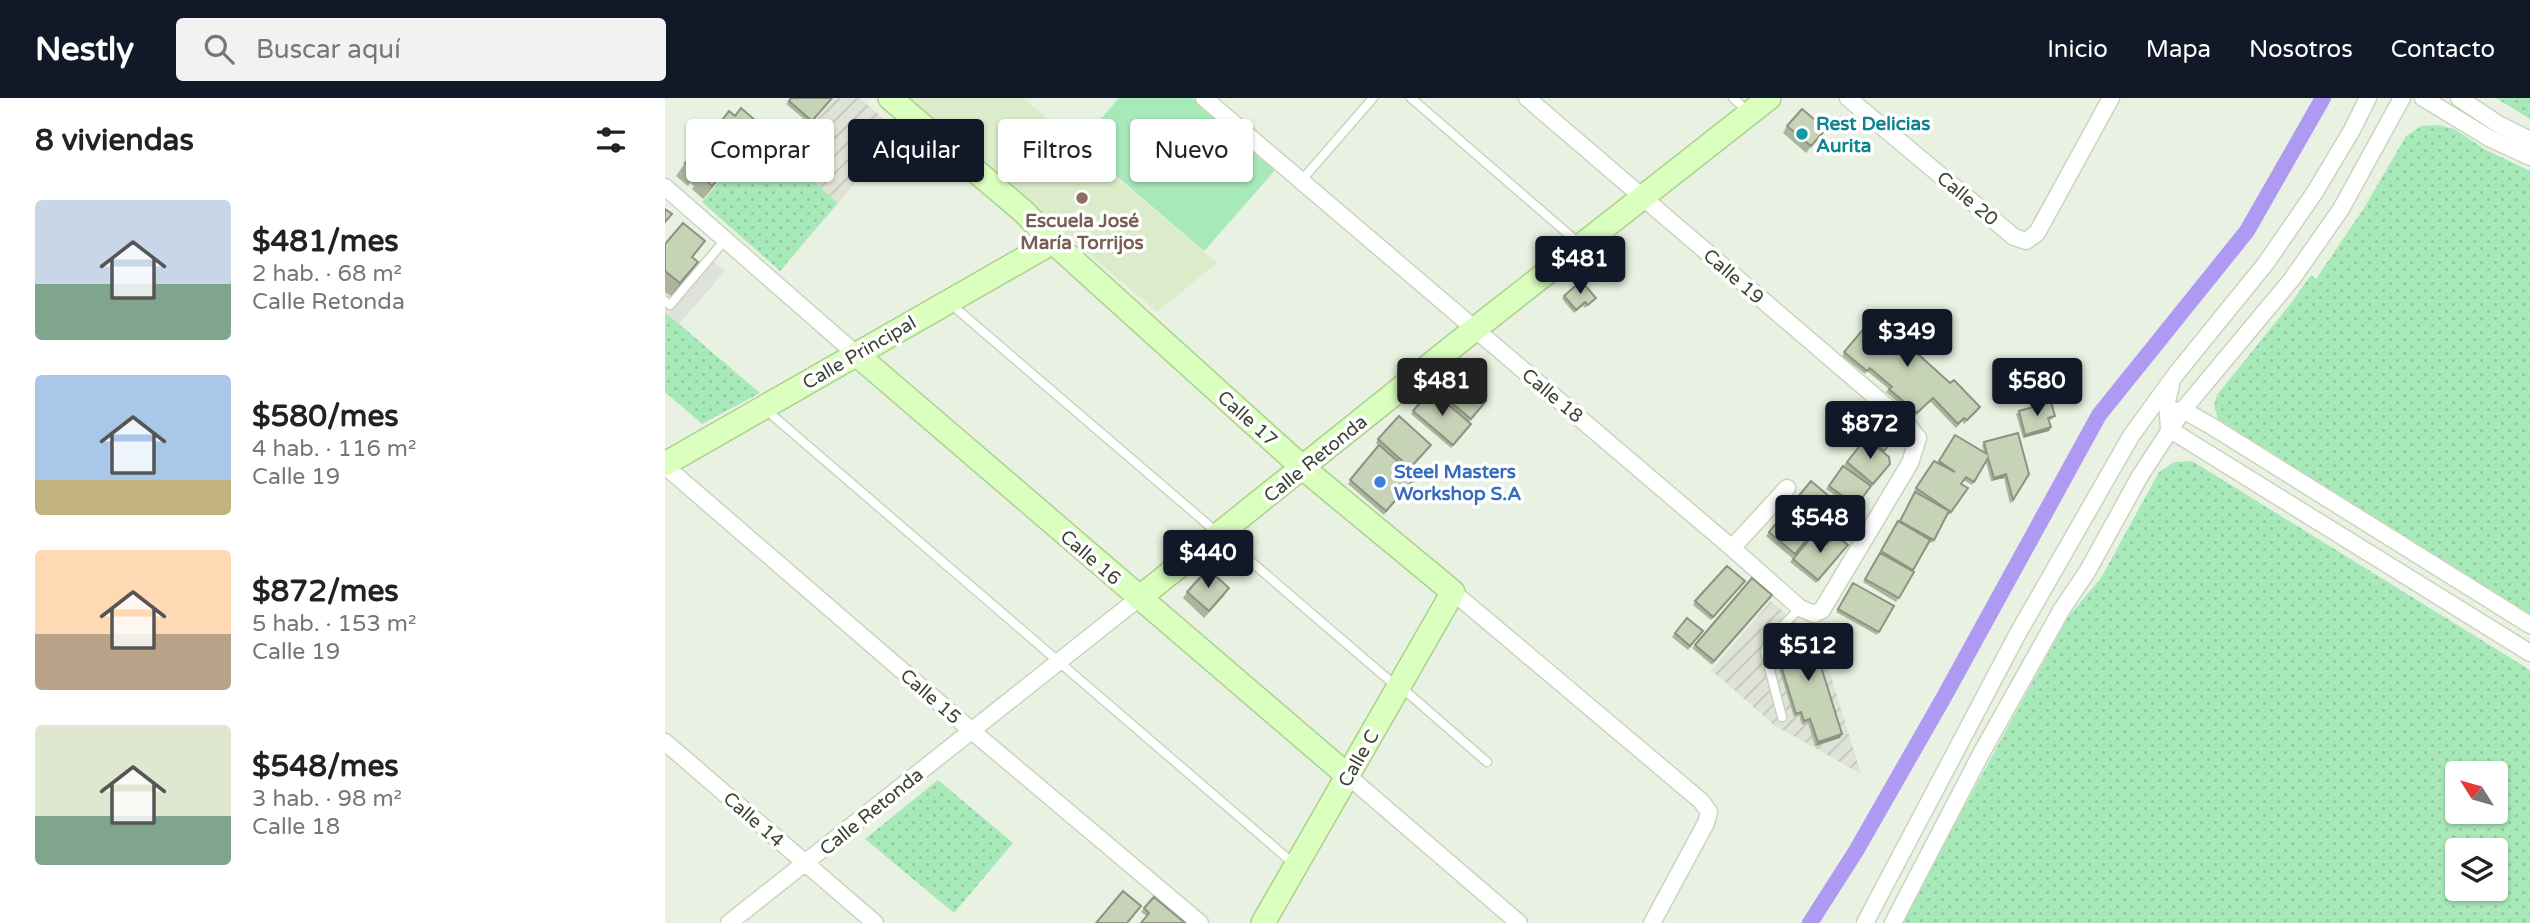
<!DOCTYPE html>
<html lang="es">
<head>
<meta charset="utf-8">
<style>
	:root { --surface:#fff; --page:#f2f2f2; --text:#222; --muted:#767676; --accent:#111827 }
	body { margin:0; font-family:"Varela Round",sans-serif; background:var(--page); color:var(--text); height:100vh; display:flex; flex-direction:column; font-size:26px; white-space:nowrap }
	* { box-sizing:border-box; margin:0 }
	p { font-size:23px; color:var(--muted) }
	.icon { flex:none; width:38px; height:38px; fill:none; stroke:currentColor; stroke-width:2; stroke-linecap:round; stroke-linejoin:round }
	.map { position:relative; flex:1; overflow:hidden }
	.drawer { display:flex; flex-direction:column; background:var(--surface); width:665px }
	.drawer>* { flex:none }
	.top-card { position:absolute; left:21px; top:21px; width:665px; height:63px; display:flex; gap:14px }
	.needle { width:46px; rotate:307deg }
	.tools { position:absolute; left:1780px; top:663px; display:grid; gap:14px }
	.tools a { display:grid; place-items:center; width:63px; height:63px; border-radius:7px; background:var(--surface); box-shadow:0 2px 5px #0004; font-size:35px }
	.price { position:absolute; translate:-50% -60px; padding:0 16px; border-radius:7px; background:var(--accent); color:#fff; font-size:23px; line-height:46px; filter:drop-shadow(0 2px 4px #0008) }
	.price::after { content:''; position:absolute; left:50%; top:42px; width:21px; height:16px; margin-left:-10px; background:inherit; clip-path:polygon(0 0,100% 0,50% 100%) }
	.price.active { background:#222; color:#fff }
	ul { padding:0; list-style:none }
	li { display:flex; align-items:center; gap:21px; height:175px; padding:0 35px }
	li span { display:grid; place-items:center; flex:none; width:196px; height:140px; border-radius:7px; color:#555 }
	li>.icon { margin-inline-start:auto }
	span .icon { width:84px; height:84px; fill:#fffc; stroke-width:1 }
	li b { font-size:30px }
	h2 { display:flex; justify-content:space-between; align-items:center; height:84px; padding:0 35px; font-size:30px }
	.pill { padding:0 24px; border-radius:7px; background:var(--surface); box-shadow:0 2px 5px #0004; font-size:24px; line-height:63px }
	.pill.active { background:var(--accent); color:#fff }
	header { display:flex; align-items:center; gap:42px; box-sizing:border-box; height:98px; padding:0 35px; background:var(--accent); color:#fff }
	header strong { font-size:33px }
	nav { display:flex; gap:38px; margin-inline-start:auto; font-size:24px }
	.search { width:490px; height:63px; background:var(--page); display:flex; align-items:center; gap:18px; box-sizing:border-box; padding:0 24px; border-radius:7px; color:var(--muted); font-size:26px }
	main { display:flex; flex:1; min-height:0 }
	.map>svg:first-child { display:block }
	.industrial { fill:url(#industrial-furrows) }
	.education { fill:#daecca }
	.grass { fill:url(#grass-dots); fill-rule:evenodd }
	.pitch { fill:#a8e9b9 }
	.parking { fill:#dfe2db }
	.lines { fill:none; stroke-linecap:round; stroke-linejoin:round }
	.canal { stroke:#ae9af3; stroke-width:16 }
	.lane-casing { stroke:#c9d5bb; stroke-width:11 }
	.street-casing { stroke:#c9d5bb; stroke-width:19 }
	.secondary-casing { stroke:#acd18d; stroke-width:26 }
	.lane { stroke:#fff; stroke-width:8 }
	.street { stroke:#fff; stroke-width:16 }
	.secondary { stroke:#daffbe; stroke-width:23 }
	.wall { fill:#abb59d }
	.shaded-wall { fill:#8b9480 }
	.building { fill:#c7d3b7; stroke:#8b9480; stroke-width:2 }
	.culture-dot { fill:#0f9aa8; stroke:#fff; stroke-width:2.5 }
	.education-dot { fill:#8d6e63; stroke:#fff; stroke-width:2.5 }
	.shop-dot { fill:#3f7fe0; stroke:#fff; stroke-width:2.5 }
	.labels { text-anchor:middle; stroke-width:7; stroke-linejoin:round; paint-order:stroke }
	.culture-label { font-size:19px; font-weight:bold; fill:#0d838f; stroke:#fff; text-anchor:start }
	.street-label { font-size:19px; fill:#3c4332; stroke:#fff }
	.education-label { font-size:19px; font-weight:bold; fill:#785e54; stroke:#fff }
	.shop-label { font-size:19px; font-weight:bold; fill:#366cbe; stroke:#fff; text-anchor:start }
</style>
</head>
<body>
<header>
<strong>Nestly</strong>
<div class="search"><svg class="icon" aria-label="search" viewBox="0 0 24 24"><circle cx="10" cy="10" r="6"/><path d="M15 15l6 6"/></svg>Buscar aquí</div>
<nav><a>Inicio</a><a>Mapa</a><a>Nosotros</a><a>Contacto</a></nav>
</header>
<main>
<section class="drawer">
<h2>8 viviendas<svg class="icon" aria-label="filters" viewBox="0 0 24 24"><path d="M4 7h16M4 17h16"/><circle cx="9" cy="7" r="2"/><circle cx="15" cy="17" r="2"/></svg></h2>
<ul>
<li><span style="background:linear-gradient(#c9d6e8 60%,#7fa58c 0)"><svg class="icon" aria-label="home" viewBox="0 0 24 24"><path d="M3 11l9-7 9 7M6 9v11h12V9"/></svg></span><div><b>$481/mes</b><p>2 hab. · 68 m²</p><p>Calle Retonda</p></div></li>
<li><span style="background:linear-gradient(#a9c7e8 75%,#c2b280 0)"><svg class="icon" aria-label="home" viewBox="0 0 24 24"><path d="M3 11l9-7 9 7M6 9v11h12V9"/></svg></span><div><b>$580/mes</b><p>4 hab. · 116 m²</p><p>Calle 19</p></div></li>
<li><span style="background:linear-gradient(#ffd9b3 60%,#b9a48a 0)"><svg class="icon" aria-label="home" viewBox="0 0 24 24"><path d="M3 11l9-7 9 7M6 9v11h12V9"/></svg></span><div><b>$872/mes</b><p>5 hab. · 153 m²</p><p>Calle 19</p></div></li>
<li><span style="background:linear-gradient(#dfe7d0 65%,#7fa58c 0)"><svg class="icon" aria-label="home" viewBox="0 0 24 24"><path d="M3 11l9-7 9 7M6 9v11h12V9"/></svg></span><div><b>$548/mes</b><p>3 hab. · 98 m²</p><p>Calle 18</p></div></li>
</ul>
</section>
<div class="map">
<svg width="1865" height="825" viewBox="0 0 1865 825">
	<defs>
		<pattern id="industrial-furrows" width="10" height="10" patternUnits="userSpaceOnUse" patternTransform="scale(1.75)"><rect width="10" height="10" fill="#dfe3d7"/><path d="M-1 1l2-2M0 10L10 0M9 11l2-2" fill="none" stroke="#c0c4b9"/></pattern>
		<pattern id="grass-dots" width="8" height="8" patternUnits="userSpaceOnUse" patternTransform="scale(1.75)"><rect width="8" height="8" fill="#a8e9b9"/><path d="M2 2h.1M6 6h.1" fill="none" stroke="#92c9a0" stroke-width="1.8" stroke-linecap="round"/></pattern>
	</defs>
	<rect width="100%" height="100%" fill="#e9f2e2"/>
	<path class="industrial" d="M169 0H195L233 34 173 105 120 58Z
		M1106 503 1156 546 1196 676 1109 627 1046 572Z"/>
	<path class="education" d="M240 0H358L552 165 492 214Z"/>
	<path class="grass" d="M1831 0H1865V21Z
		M1773 27 1789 31 1821 52 1865 73V518L1553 321 1549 308 1552 297 1626 205 1646 177 1651 181 1699 110 1741 38 1756 28Z
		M94 35 173 105 115 173 37 104Z
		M0 214 95 295 37 326 0 294Z
		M1527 363 1865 572V825H1236L1403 519 1436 480 1494 374 1509 364ZM1792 676H1830V714H1792ZM1792 752H1830V791H1792Z
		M273 682 348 745 289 815 200 741Z"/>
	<path class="pitch" d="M454 0H528L612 70 539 153 414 46Z"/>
	<path class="parking" d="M40 157 60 173 14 226 0 214V194L6 198Z"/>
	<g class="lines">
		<path class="canal" d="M1145 825 1191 753 1279 599 1434 317 1582 133 1658 0"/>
		<g class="lane-casing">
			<path id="lane" d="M746 0 916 147
				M1068 0 1084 14
				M636 83 708 0
				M0 203 5 207 60 142
				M287 207 731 588
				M100 311 629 766
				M737 590 822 664
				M1117 619 1100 554 1104 542 1135 510"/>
		</g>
		<g class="street-casing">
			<path id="street" d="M539 0 1067 450 1135 510 1149 516 1157 512 1245 365 1253 340 1241 325 862 0
				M1183 0 1349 139 1361 143 1372 135 1446 0
				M1758 0 1824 40 1865 59
				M1794 0 1833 26 1865 42
				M0 89 191 256
				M1506 287 1502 303 1504 331 1865 555
				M1509 313 1518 312 1548 329 1865 527
				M0 368 307 633 535 825
				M1067 450 1122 390
				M788 494 1036 703 1044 714 1041 725 987 825
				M0 644 210 825
				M683 678 854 825
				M64 825 474 500
				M1200 825 1352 537 1466 338 1511 276 1601 165 1650 94 1687 32 1703 0
				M1228 825 1317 654 1397 511 1422 474 1475 378 1518 312 1627 181 1676 111 1737 0"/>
		</g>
		<g class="secondary-casing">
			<path id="secondary" d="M225 0 359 114 388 144 638 370 788 494 598 825
				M191 256 683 678
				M0 366 388 144
				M474 500 810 231 1104 0"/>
		</g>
		<use href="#lane" class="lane"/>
		<use href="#street" class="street"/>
		<use href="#secondary" class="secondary"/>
	</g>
	<path class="wall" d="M126 0H167L145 26 121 6Z
		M58 21 82 36 55 68 51 85 38 101 27 91 29 88 25 85 23 88 11 78 20 65 39 43 51 40 53 38 49 34Z
		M1122 28 1161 31 1141 55 1118 35Z
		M0 146 28 160 24 176 6 198 0 194Z
		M899 198 931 200 920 210 918 208 909 215 897 201Z
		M1211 216 1313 313 1299 326 1297 323 1291 330 1265 303 1250 318 1221 294 1224 291 1202 273 1200 276 1177 258Z
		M792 279 821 303 804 324 806 326 786 350 746 316 748 313 775 300Z
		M1354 313 1390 318 1387 321 1384 322 1386 329 1384 333 1358 340 1351 316Z
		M1218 319 1235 333 1218 354 1225 366 1206 389 1205 388 1189 411 1161 391 1178 368 1196 381 1179 367Z
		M1290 337 1319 354 1317 347 1319 344 1364 376 1345 406 1339 380 1326 383 1321 364 1307 387 1298 382 1296 386 1303 390 1284 417 1283 416 1267 445 1265 444 1247 473 1249 474 1231 504 1198 484 1231 427 1234 424 1248 398 1255 397 1249 393 1269 363 1273 365Z
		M713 341 766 347 743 372 751 379 719 417 683 386 714 348 711 345Z
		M1146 383 1172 405 1127 460 1101 438Z
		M1149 436 1162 446 1180 451 1151 485 1125 464Z
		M1188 485 1229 508 1212 537 1171 514Z
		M1077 487 1046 522 1028 507 1030 503Z
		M522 494 560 497 539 520 518 500Z
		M1104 500 1047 567 1027 550 1030 547Z
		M1022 520 1038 533 1023 552 1007 539Z
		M1108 542 1177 636 1175 640 1150 648 1143 625 1137 627 1134 617 1129 619 1106 545Z
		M489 799 520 825 482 818 476 814Z"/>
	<path class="shaded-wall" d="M91 23 82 36 45 80 54 67Z
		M60 72 51 85 38 101 47 88Z
		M33 164 24 176 6 198 15 185Z
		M1386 329 1384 333 1358 340 1360 337Z
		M1341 376 1339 380 1326 383 1329 380Z
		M1177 636 1175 640 1150 648 1153 644Z"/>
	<path class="building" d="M126 0H167L147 23 124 3Z
		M76 10 91 23 54 67 60 72 47 88 36 78 38 75 34 72 32 75 20 65 34 50 39 54 45 48 39 43 45 36 51 40 63 26 58 21 64 13 70 18Z
		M1137 11 1161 31 1146 48 1122 28Z
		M0 111 7 116 0 124Z
		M18 125 40 143 27 159 33 164 15 185 0 173V146Z
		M916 183 931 200 923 207 920 204 911 212 899 198Z
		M1231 214 1243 224 1233 237 1255 255 1254 257 1285 285 1289 282 1315 309 1302 322 1299 320 1293 326 1268 300 1252 315 1224 291 1227 289 1205 270 1202 273 1179 254 1211 216 1222 224Z
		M792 279 821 303 806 321 777 297Z
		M766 292 806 326 788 347 748 313Z
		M1386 304 1390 318 1383 320 1386 329 1360 337 1354 313Z
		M734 318 766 347 745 370 713 341Z
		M1218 319 1235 333 1219 353 1202 339Z
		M1353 335 1364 376 1348 402 1341 376 1329 380 1323 360 1309 384 1301 379 1296 386 1303 390 1286 414 1251 390 1269 363 1290 374 1274 363 1290 337 1322 356 1319 344Z
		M1201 340 1224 359 1225 366 1208 386 1182 364Z
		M714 347 751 379 721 413 685 382Z
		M1178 368 1206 388 1191 408 1164 388Z
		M1146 383 1172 405 1130 456 1104 434Z
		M1250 394 1284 413 1269 442 1235 423Z
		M1233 423 1265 442 1248 472 1216 453Z
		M1149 436 1162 446 1170 437 1183 447 1153 482 1128 461Z
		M1215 455 1249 474 1234 500 1200 481Z
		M1062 468 1080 483 1048 519 1030 503Z
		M543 471 564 490 544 513 522 494Z
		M1087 480 1107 497 1049 563 1030 547Z
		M1188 485 1229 508 1214 534 1173 511Z
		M1022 520 1038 533 1025 548 1010 535Z
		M1144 530 1177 636 1153 644 1145 621 1139 623 1136 614 1131 616 1108 542Z
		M458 793 476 808 462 825H431Z
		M489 799 520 825H476L484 815 479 810Z"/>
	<circle class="culture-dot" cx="1137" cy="36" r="7"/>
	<circle class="education-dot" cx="417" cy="100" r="7"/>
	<circle class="shop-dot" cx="715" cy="384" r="7"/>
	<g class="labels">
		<g class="culture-label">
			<text x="1151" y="32">Rest Delicias<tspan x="1151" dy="22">Aurita</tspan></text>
		</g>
		<g class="street-label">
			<text transform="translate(1303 100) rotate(40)" y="7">Calle 20</text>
			<text transform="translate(1069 178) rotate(41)" y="7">Calle 19</text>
			<text transform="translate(194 254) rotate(-30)" y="7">Calle Principal</text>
			<text transform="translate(888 297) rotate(40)" y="7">Calle 18</text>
			<text transform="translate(583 320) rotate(42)" y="7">Calle 17</text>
			<text transform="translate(650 360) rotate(-39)" y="7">Calle Retonda</text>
			<text transform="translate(426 459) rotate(41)" y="7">Calle 16</text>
			<text transform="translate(266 598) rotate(41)" y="7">Calle 15</text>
			<text transform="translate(693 660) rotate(-60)" y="7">Calle C</text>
			<text transform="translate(206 713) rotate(-39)" y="7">Calle Retonda</text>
			<text transform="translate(89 721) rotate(41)" y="7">Calle 14</text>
		</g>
		<g class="education-label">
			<text x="417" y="129">Escuela José<tspan x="417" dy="22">María Torrijos</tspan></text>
		</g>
		<g class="shop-label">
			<text x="729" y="380">Steel Masters<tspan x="729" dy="22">Workshop S.A</tspan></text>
		</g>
	</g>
</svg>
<div class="tools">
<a><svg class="needle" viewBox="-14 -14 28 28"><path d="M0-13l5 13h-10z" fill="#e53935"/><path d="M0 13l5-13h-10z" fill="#767676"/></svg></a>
<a><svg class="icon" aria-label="layers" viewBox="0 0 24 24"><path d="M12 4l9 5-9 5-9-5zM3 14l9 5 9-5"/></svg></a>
</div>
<b class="price" style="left:915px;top:198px">$481</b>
<b class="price" style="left:1242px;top:271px">$349</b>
<b class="price active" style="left:777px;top:320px">$481</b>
<b class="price" style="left:1372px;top:320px">$580</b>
<b class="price" style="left:1205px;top:363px">$872</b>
<b class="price" style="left:1155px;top:457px">$548</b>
<b class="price" style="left:543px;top:492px">$440</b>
<b class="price" style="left:1143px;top:585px">$512</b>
<div class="top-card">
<a class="pill">Comprar</a>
<a class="pill active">Alquilar</a>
<a class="pill">Filtros</a>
<a class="pill">Nuevo</a>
</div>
</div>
</main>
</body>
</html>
